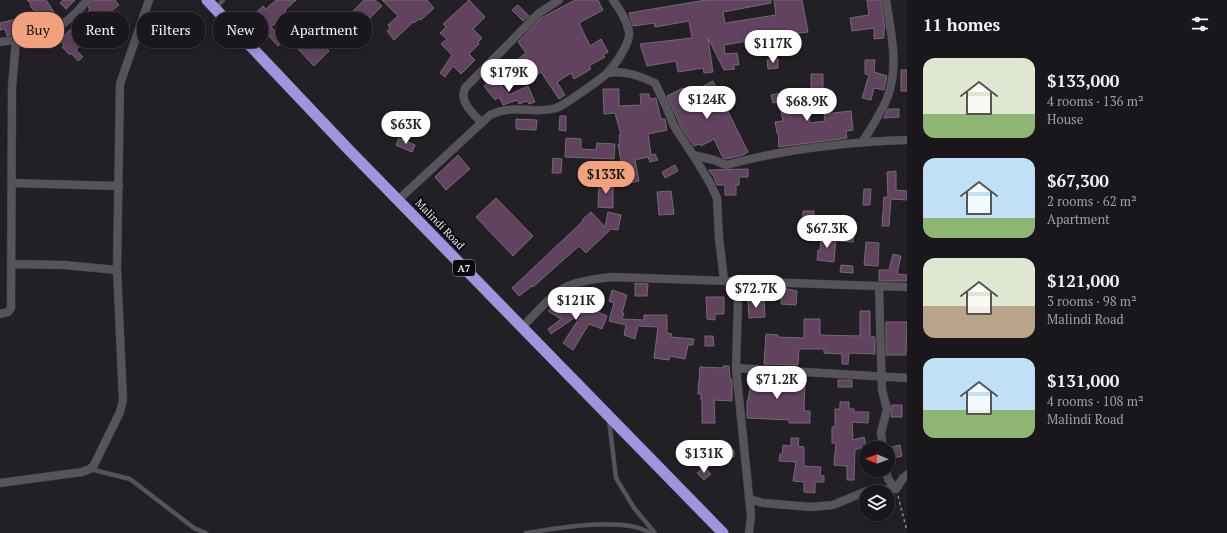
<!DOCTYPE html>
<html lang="en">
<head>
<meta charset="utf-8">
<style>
	:root { --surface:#1a171c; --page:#272429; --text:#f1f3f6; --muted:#9f9fa3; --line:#38363b; --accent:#f1a17c }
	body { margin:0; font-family:"PT Serif",serif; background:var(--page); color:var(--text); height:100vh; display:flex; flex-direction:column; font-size:15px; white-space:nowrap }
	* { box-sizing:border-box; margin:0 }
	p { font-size:13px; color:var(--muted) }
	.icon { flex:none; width:22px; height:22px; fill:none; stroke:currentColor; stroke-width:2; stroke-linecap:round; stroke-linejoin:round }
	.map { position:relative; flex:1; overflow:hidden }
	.sheet { display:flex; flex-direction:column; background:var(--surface); width:320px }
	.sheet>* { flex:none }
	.top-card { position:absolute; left:12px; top:12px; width:380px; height:36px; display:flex; gap:8px }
	.needle { width:26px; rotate:271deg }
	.tools { position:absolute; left:859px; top:441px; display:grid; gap:8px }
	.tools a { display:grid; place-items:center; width:36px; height:36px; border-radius:50%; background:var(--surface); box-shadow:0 2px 10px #0003,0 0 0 1px var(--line); font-size:20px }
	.price { position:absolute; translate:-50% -34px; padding:0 9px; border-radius:14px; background:#fff; color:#222; font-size:13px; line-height:26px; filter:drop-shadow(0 1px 2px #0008) }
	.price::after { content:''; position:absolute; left:50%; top:24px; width:12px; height:9px; margin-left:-6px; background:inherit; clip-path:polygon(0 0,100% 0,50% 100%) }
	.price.active { background:var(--accent); color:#111 }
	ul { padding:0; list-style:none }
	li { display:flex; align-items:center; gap:12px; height:100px; padding:0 16px }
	li span { display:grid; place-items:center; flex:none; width:112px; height:80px; border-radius:12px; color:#555 }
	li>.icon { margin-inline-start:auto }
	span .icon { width:48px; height:48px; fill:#fffc; stroke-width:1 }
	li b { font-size:17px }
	h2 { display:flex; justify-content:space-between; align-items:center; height:48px; padding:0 16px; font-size:17px }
	.chip { padding:0 14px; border-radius:16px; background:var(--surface); box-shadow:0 2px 10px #0003,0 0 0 1px var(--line); font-size:14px; line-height:36px }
	.chip.active { background:var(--accent); color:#111 }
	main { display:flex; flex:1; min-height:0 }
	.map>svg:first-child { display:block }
	.building { fill:#61435f; stroke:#726c72 }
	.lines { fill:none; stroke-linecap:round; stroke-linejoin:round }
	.service-casing { stroke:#3c3a3f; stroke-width:5 }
	.minor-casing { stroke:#3c3a3f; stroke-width:9 }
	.trunk-casing { stroke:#3c3a3f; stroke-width:12 }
	.path { stroke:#8c898e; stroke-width:1.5; stroke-dasharray:3 3; stroke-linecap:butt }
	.service { stroke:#57535b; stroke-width:4 }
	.minor { stroke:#57535b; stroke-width:8 }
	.trunk { stroke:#a094de; stroke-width:11 }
	.labels { text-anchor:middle; stroke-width:4; stroke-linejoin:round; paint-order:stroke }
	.shield { fill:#0b090c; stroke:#a6a4a8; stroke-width:1 }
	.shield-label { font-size:10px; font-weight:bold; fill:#e9e7eb }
	.street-label { font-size:11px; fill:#e9e7eb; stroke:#0b090c }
</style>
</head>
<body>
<main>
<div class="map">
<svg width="907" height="533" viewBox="0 0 907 533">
	<rect width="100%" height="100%" fill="#221f25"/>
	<path class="building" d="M27 0H46L58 18 52 22 49 18 39 25 38 29H26V27H12L13 34 7 36 5 29 0 30V23L12 20H43L30 6 31 4Z
		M63 0H75L66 9 60 3Z
		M92 0H115L119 5 109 13 90 33 103 41 98 49 84 41 76 50 83 57 78 61 71 53 70 55 62 47 64 45 60 40 90 9 88 7Z
		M276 0H296L285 10 286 11 276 20 277 22 271 27 284 40 278 46 266 33 263 36 248 20 263 6 266 9Z
		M364 0H375L382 6 364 24 352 12Z
		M382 0H427L434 8 421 20 419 19 414 23 413 22 394 40 387 31 390 28 388 25 398 16Z
		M469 0 485 17 473 29 482 38 478 42 479 44 469 54 475 60 461 74 453 66 445 77 440 73 452 55 441 44 447 39 440 33 446 27 443 24Z
		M575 0H598L603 10 579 23 590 46 601 39 608 52 603 55 605 57 589 66 591 69 574 79 571 73 557 82 565 95 559 99 541 72 532 78 518 59 526 53 518 42 541 18Z
		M706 0H771V3L723 12 725 23 776 15 774 0H802L808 32 784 35 786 48 779 49 777 36 724 45 725 54 737 53 739 65H733L735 69 724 70 708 38 713 72 704 73 703 68 678 72 676 61 647 66 640 44 692 38 689 21 655 27 654 23 633 26 629 13Z
		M867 0H881L885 29H884V38L874 39V28L852 31 850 18 869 15Z
		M518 5 529 16 523 21 512 10Z
		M121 19 130 25 120 44 110 38Z
		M301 21 329 51 314 66 286 36Z
		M778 59V68L768 69 767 60Z
		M865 60H875L874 72 887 76 884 90 874 88 871 100 862 98 869 75 865 74Z
		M901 70H907V91H901Z
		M811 74H823V89H811Z
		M495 77 509 95 528 86 535 102 529 104 527 101 519 104 517 100 503 105 499 97 495 100 484 86Z
		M713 81 748 152 743 155 726 159 723 158 714 139 701 146 700 144 694 146 681 127 667 96 683 88 686 95Z
		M603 89H619V106L641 105 640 94H649L650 99 656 98 661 119H665L667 130 648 134 651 155 655 154 658 160 650 162 648 157 635 160 639 181 625 184 618 144H620L619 135H621L615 113 604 114Z
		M803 89 810 123 825 121 824 114 851 111 853 130 846 131 847 138 779 147 778 133H777L775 122 783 121 779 102 773 103 771 95Z
		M888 109H899V117L884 118Z
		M560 116H566V131L559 130Z
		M516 119 537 120 536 130 516 129Z
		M399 138 415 145 412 152 396 145Z
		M566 138 581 139V149L596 150 597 143 615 144 614 159 565 157Z
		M458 155 470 169 446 190 435 177Z
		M553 158 562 159 561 173H552Z
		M675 165 678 171 665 178 662 172Z
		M748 169V177H739V185H736V195H725V185H717L714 177 709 171V170Z
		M896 171V190L907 191V200L891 199 889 226H882L884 197H888L887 172Z
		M599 183H613V208L598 207Z
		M864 189H871L870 205H863Z
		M671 191 674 214 659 215 657 192Z
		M496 198 533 236 513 256 476 217Z
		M803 211H814L813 235 803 234Z
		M591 212 605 227 608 212 621 215 618 230 611 229 586 253 579 246 533 287 532 286 519 296 512 288 583 221 582 220Z
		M839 234 854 235 853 242 838 241Z
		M821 236 836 237 834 262 817 260 818 250 820 251Z
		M866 242 879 243 878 266 864 265Z
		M893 254 901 256 897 274 907 275V281H879V270H889Z
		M841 265 853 266V273L840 272Z
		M635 283 648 284 647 296H635Z
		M782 288 797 291 796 305 781 304Z
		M612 290 627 295 622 313H624L622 319 644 320V315H667V333L672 334 671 337 694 339 693 345H688L685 359 670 356 669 360 654 358 658 327 638 326 635 339 624 335 626 325 609 321 614 303 609 301Z
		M706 297H724V314H715V320L707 319Z
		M557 300 574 310 577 303 607 316 602 329 589 324 573 350 563 343 584 311 551 334 548 329 561 319 548 311Z
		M748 301H764L765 317 749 318Z
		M860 311H870V336L875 337V354L849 353 848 364H842V354L824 353V349H799L798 365 764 364 766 334 778 335V337L804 338V319H820V335L860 336Z
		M886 322H907L906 355H886Z
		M705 336H713L714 346H705Z
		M723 366H729L730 379H732V401L714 400 715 423H702V400H701V394H698L700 367 723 368Z
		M752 374 763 375V378L790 381H805L804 411H810V423H789V420L747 418V401H748Z
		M838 380H852V387H838Z
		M840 402H849V409H854V412H869L868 423 852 422 853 440 864 437 866 446 855 450 854 480H847V466L834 465 836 443H832V427H835V409H840Z
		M892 405H902V417H891Z
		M791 438H799L798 446 804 447V466L821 467 820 475 824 476V482H815V493L804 492V482L793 481 796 462 779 461 780 454H782L783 445 791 446Z
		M900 445 902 456 890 459 888 448Z
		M719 449 734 450V457L718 456Z
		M704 467 711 474 704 480 697 473Z"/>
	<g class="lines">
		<g class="service-casing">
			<path id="service" d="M216 8 223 0
				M609 420 616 478 634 508 655 533
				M90 469 130 479 194 528 206 533
				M526 533C556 528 625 516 650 533"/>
		</g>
		<g class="minor-casing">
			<path id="minor" d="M0 42C38 37 64 32 87 0
				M608 73C625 70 639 76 655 83L666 106 674 126 693 155 714 160 726 165C785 149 846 142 907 140
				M481 122C472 112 459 102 465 88L539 13 559 0
				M863 141C871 128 880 115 886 101 900 69 891 33 886 0
				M693 155 710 183 717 198 719 238 724 280 734 285 738 302 736 368 751 516 749 533
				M12 183 119 186
				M398 200 490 115C515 103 532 115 556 108 563 106 603 78 608 72 615 65 631 42 629 32 627 20 620 10 613 0
				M12 264 64 265 117 270
				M879 287 882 390 887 409 881 433 883 448
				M0 314 8 312 11 308 12 87 16 40
				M522 327C535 315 552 293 568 286 582 280 597 279 611 277L907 287
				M736 368 907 378
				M886 470 888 479 896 489
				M0 483 82 472 90 469 94 465 120 412 123 400 117 270 120 84 149 0
				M896 489 903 478 907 475
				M749 499 763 503 811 507 833 505 867 491 896 489"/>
		</g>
		<g class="trunk-casing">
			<path id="trunk" d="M207 0 349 150 723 533"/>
		</g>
		<path class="path" d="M898 496 907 531"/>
		<use href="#service" class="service"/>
		<use href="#minor" class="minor"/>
		<use href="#trunk" class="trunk"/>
	</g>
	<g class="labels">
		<rect class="shield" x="453" y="260" width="22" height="16" rx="3"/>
		<g class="shield-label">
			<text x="464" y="272">A7</text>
		</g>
		<g class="street-label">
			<text transform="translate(440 224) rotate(46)" y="4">Malindi Road</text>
		</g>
	</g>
</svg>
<div class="tools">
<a><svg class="needle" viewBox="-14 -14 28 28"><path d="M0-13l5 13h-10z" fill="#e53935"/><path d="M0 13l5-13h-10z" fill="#9f9fa3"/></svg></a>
<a><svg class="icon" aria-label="layers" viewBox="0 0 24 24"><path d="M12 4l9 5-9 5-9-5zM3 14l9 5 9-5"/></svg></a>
</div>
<b class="price" style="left:773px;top:64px">$117K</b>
<b class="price" style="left:509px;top:93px">$179K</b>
<b class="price" style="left:707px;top:120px">$124K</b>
<b class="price" style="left:807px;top:122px">$68.9K</b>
<b class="price" style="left:406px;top:145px">$63K</b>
<b class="price active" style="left:606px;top:195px">$133K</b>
<b class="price" style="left:827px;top:249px">$67.3K</b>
<b class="price" style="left:756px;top:309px">$72.7K</b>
<b class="price" style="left:576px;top:321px">$121K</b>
<b class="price" style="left:777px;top:400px">$71.2K</b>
<b class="price" style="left:704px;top:474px">$131K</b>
<div class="top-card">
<a class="chip active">Buy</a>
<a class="chip">Rent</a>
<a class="chip">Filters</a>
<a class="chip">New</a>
<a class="chip">Apartment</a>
</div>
</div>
<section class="sheet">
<h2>11 homes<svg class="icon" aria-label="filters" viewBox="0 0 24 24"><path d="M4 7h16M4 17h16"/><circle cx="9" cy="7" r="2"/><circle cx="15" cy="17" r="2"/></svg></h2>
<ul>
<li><span style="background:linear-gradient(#dfe7d0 70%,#8fb573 0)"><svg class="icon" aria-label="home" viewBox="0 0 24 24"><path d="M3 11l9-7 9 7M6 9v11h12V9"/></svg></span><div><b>$133,000</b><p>4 rooms · 136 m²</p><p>House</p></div></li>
<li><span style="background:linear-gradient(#bfe0f5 75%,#8fb573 0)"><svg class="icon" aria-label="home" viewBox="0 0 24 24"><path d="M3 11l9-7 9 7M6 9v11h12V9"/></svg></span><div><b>$67,300</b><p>2 rooms · 62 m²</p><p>Apartment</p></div></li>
<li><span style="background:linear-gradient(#dfe7d0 60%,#b9a48a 0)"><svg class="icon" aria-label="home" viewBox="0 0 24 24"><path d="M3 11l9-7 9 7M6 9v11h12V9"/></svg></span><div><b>$121,000</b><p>3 rooms · 98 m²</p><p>Malindi Road</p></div></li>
<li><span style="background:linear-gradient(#bfe0f5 65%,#8fb573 0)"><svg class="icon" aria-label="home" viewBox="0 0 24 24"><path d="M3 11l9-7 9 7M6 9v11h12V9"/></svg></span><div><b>$131,000</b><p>4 rooms · 108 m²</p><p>Malindi Road</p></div></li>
</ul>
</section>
</main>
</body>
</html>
